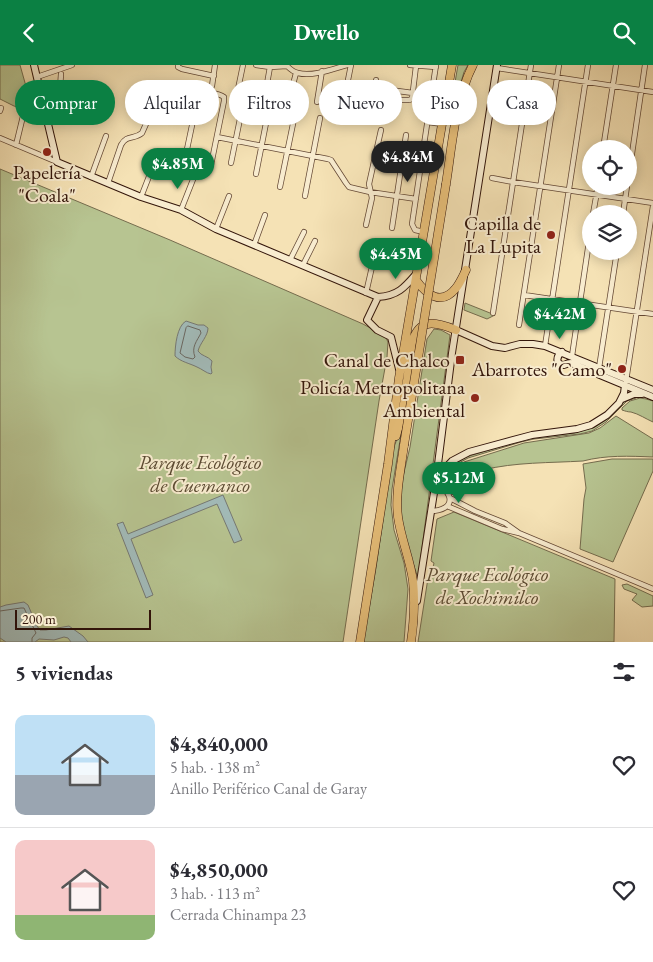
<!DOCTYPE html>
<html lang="es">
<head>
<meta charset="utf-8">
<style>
	:root { --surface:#fff; --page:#f7f7f7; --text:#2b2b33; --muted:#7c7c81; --line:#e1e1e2; --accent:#0b8043 }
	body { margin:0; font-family:"EB Garamond",serif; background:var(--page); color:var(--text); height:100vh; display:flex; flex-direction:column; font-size:19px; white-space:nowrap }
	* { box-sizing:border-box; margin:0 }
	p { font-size:16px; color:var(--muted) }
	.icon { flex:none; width:28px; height:28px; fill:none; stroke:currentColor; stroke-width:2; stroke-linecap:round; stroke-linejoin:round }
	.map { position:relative; height:577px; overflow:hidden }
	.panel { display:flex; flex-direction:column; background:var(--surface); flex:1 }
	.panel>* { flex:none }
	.guide { position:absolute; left:15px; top:15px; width:624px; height:45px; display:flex; gap:10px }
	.fabs { position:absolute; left:582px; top:75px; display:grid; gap:10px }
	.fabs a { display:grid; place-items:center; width:55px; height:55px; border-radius:50%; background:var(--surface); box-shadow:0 2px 12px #0003; font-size:25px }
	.scale { position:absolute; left:15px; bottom:12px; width:136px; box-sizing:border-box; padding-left:5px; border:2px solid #33150a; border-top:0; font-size:14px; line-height:18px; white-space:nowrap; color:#33150a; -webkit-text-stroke:4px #f8eccf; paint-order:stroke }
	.price { position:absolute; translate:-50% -42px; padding:0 11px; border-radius:18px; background:var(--accent); color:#fff; font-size:16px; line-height:32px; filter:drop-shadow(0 1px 2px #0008) }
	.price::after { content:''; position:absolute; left:50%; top:30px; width:15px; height:11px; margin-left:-8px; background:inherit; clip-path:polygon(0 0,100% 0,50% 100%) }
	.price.on { background:#222; color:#fff }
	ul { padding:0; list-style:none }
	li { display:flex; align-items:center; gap:15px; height:125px; padding:0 15px }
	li+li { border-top:1px solid var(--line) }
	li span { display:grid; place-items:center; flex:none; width:140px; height:100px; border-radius:10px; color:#555 }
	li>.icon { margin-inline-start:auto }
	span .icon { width:60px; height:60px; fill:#fffc; stroke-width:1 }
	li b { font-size:21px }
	h2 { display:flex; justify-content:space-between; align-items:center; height:60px; padding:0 15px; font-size:21px }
	.chip { padding:0 18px; border-radius:22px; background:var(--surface); box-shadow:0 2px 12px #0003; font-size:18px; line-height:45px }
	.chip.on { background:var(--accent); color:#fff }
	header { display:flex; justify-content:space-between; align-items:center; height:65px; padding:0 15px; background:var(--accent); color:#fff; font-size:22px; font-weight:700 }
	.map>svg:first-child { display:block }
	.green { fill:#b7c491; stroke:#756c4e }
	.water { fill:#a2bbb9; stroke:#767973 }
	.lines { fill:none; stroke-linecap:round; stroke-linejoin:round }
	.shore { stroke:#6a6862; stroke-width:1 }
	.street-casing { stroke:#644835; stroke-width:6 }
	.secondary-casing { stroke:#33150a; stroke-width:8 }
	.highway-casing { stroke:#33150a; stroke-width:9 }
	.street { stroke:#f8eccf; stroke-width:4.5 }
	.secondary { stroke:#f8eccf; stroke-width:6 }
	.highway { stroke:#eac17a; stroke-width:8 }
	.highway-bridge-casing { stroke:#33150a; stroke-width:9; stroke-linecap:butt }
	.highway-bridge { stroke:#eac17a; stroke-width:8 }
	.poi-dot { fill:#8f2418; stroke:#f8eccf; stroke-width:2 }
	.labels { text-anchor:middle; stroke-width:4; stroke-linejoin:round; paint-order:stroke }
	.poi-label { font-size:20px; fill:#33150a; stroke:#f8eccf; text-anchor:end }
	.park-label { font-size:20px; font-style:italic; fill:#5b4a32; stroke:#f8eccf }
</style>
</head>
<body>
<header><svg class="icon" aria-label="back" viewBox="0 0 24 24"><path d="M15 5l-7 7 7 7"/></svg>Dwello<svg class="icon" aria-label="search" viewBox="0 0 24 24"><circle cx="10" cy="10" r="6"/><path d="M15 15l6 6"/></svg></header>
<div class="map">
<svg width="653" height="577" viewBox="0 0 653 577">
	<rect width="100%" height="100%" fill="#f5e2b5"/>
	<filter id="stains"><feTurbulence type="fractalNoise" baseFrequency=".004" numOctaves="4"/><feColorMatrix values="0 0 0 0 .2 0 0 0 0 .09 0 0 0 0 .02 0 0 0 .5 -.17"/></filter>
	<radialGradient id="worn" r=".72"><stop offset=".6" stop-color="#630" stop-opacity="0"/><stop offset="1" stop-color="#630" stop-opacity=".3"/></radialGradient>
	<path class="green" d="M0 0H20L29 32 26 34 29 45 14 41 0 34Z
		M458 0H468L464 7 459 24 454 23Z
		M0 104 170 175 363 259 385 271 388 277 387 292 379 336 343 577H0Z
		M465 238 495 250 487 254 464 245Z
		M434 264 441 265 450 270 418 513 406 477 400 444 402 416 410 382 427 274Z
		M634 332 636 333 627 336 606 357 592 366 580 369 534 374 521 377 468 393 457 399 450 406 449 405 455 399 466 392 522 375 543 371 574 368 595 362 608 353 626 335Z
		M640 333 646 334 653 336V357C646 354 639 349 631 347 628 347 625 346 622 345V343L630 336Z
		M616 351 653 374V392C629 391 606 390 583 396 550 398 515 397 483 405 476 406 470 407 464 411 457 416 456 423 455 431L450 428 448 422V413L454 405 464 397 524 378 589 368 600 363Z
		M403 357 392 424 391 440 394 465 404 498 408 524 404 577H363L376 503 393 385Z
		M612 394H653V406L613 497 580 484 584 434 586 423 583 399Z
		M454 447 615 514 614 577H418L428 513 431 511 434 498 431 496 437 454Z
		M627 519 653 531V541L642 542 632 535 637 529 624 524 622 520Z"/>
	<path class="water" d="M186 256 198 260H204L208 263C208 271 200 278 198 286 201 291 208 291 212 296L211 302 212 308 211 309C206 308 202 304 197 302 189 298 181 297 175 291 175 281 177 261 186 256Z
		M223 430 242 475 234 478 217 439 131 474 153 530 146 533 117 459 123 457 128 469Z
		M24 537 28 540 37 561 40 565H46L69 561 83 571 88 577H71L68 573 64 572 54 575 39 574 35 577H6L0 573V542L6 540Z"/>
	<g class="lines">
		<path class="shore" d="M188 261 200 265 201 268C197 276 191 282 195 292L193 294 185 292 180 288 186 263Z
			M0 546 21 543H24L36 568 32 573V577"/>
		<g class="street-casing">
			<path id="street" d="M178 0V2L182 4 214 11
				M256 0 270 2 287 1C290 4 293 7 298 8 312 12 333 4 347 0
				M410 0 436 2
				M497 3 653 27
				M37 12 72 0
				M212 21 215 0
				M60 23 84 36
				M375 23 413 28
				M238 24 243 0
				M199 27C206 26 218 28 224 32V36L211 100 207 101 188 95 187 93 186 89Z
				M265 30 270 2
				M289 35 296 8
				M344 35 351 0
				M373 35H409L412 34 416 1
				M317 37 322 6
				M0 46 1 43
				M371 46 376 15
				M46 50 60 23 61 9
				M428 57 442 59
				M217 72 328 94 331 95 346 118 349 122 370 127 416 134
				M0 73 57 97
				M16 80 24 47
				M603 84 616 0
				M231 98 242 44
				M256 109 268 48
				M629 109 645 0
				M91 112 106 71
				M492 113 513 117 653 138
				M108 118 121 80C127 69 134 75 142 68L161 25 167 21 183 24
				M280 122 294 54
				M305 131 320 53
				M141 132 157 91
				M181 145 194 112
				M593 149 598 121
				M623 149 627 121
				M366 160 372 133 369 119 381 65
				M392 163 406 70
				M216 164 229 131
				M424 167 415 165 412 159 436 0
				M254 180 265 150
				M290 195 304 167
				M303 200 315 176
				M366 228 374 193
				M524 230 653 249
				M493 248 531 0
				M519 260 559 0
				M545 281 588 0
				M572 291 591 163
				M599 303 617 186
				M626 316 653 141
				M447 441 502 464 519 468 505 458 475 446 450 433
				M431 446C440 446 453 442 449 431 446 424 440 419 436 415
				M519 468 653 524"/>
		</g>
		<g class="secondary-casing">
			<path id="secondary" d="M34 0 57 97 141 132 181 145 216 164 378 232C398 231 405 222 417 208
				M378 232 367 255 377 265 391 272 399 304
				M456 265 492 281 505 283 520 279H533L545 281 653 325
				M562 287C556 291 555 300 564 300 566 299 569 298 571 298L653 332
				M622 334 634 329H642
				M437 412 452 396 469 387 532 370 577 364 591 360 607 350 619 338 624 328 625 320
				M417 536 436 415 452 288 497 0"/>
		</g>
		<g class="highway-casing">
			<path id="highway" d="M446 119C452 81 455 35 473 0
				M416 215C426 229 441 242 456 223 460 218 463 211 466 205
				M396 371 403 346 412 278C419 252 436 257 456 265
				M404 380C401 403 395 429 398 452 401 474 410 494 413 516 415 536 414 557 411 577
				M360 577 388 399 399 313 452 0"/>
		</g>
		<use href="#street" class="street"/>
		<use href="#secondary" class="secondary"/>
		<use href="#highway" class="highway"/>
		<g class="highway-bridge-casing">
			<path id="highway-bridge" d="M404 380 446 119"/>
		</g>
		<use href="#highway-bridge" class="highway-bridge"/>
	</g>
	<g class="poi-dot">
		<circle cx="47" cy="87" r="5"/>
		<circle cx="551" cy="170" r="5"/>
		<rect x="455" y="290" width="10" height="10" rx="2.5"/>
		<circle cx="622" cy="304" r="5"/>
		<circle cx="475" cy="333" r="5"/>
	</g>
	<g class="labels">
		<g class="poi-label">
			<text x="47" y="114" text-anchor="middle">Papelería<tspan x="47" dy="23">"Coala"</tspan></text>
			<text x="541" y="165">Capilla de<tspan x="541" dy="23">La Lupita</tspan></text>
			<text x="450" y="302">Canal de Chalco</text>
			<text x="612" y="311">Abarrotes "Camo"</text>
			<text x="465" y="329">Policía Metropolitana<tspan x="465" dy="23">Ambiental</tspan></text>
		</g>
		<g class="park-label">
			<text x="200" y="404">Parque Ecológico<tspan x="200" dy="23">de Cuemanco</tspan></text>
			<text x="487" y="516">Parque Ecológico<tspan x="487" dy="23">de Xochimilco</tspan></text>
		</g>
	</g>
	<rect width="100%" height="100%" filter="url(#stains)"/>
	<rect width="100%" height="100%" fill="url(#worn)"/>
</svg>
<div class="fabs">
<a><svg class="icon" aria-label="locate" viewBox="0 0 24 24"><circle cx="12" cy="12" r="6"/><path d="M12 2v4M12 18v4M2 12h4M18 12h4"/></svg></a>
<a><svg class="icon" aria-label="layers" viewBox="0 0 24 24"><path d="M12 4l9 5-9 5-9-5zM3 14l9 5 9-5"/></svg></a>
</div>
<div class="scale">200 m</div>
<b class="price on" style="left:408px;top:118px">$4.84M</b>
<b class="price" style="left:178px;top:125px">$4.85M</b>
<b class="price" style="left:396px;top:215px">$4.45M</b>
<b class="price" style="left:560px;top:275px">$4.42M</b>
<b class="price" style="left:459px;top:439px">$5.12M</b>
<div class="guide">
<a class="chip on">Comprar</a>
<a class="chip">Alquilar</a>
<a class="chip">Filtros</a>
<a class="chip">Nuevo</a>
<a class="chip">Piso</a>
<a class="chip">Casa</a>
</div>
</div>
<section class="panel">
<h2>5 viviendas<svg class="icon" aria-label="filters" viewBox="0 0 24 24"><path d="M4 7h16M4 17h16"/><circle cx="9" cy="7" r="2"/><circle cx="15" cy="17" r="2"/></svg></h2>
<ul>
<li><span style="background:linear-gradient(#bfe0f5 60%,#9aa5b1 0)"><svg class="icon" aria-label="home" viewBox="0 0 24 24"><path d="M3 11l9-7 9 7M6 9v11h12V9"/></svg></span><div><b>$4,840,000</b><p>5 hab. · 138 m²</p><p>Anillo Periférico Canal de Garay</p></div><svg class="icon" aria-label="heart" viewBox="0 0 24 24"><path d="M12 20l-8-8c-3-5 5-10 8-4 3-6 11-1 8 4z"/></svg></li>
<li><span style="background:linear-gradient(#f6c9c9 75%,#8fb573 0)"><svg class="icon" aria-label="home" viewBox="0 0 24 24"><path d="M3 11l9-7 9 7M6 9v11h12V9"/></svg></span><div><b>$4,850,000</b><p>3 hab. · 113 m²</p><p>Cerrada Chinampa 23</p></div><svg class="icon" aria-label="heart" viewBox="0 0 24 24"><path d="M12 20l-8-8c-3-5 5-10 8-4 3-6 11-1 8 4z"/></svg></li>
</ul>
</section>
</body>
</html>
